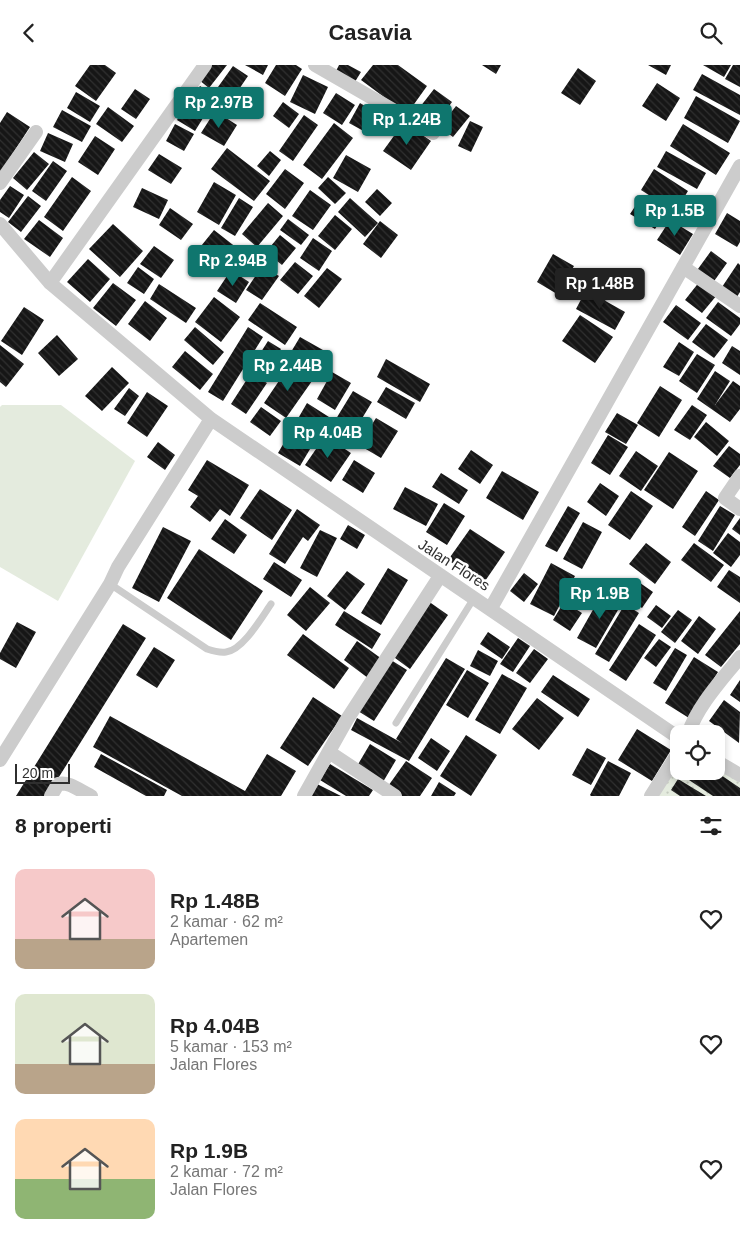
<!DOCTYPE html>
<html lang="id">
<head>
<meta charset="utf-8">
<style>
	:root { --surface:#fff; --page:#f2f2f2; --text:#222; --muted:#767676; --accent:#0f766e }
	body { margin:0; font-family:Helvetica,sans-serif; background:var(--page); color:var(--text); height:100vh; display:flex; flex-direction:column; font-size:19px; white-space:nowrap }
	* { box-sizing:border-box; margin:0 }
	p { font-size:16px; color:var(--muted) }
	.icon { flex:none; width:28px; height:28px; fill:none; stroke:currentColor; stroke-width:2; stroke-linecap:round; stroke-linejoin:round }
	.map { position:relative; height:731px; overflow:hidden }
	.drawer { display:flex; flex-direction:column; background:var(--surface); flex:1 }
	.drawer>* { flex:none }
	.controls { position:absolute; left:670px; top:660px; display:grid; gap:10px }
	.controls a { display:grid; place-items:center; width:55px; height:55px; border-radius:10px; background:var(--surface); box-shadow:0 2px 8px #0003; font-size:25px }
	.scale { position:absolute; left:15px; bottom:12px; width:55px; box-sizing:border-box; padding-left:5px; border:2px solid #2f2f2f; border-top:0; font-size:14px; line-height:18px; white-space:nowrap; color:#2f2f2f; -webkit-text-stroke:4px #fff; paint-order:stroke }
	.price { position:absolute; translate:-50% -42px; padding:0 11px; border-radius:5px; background:var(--accent); color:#fff; font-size:16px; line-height:32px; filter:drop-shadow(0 1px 2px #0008) }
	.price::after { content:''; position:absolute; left:50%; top:30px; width:15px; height:11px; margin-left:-8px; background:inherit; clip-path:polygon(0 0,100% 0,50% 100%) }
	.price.on { background:#222; color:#fff }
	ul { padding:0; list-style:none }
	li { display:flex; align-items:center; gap:15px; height:125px; padding:0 15px }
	li span { display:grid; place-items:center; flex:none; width:140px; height:100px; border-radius:10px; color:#555 }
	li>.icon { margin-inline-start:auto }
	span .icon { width:60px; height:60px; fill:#fffc; stroke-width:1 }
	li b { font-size:21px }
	h2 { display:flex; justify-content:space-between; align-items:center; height:60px; padding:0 15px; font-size:21px }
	header { display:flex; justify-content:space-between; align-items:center; height:65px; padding:0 15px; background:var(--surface); font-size:22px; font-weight:800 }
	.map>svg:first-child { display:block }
	.park { fill:url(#park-dots) }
	.garden { fill:#e4ebde }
	.building { fill:url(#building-back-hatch) }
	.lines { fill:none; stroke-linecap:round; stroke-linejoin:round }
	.lane { stroke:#ccc; stroke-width:7 }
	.street { stroke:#ccc; stroke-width:14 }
	.labels { text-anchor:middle; stroke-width:5; stroke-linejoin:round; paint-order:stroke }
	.street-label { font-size:15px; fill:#2f2f2f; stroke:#fff }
</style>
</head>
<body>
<header><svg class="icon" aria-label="back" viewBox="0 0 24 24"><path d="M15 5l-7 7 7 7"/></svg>Casavia<svg class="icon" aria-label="search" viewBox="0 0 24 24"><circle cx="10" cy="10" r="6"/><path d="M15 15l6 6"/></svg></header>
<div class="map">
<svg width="740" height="731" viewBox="0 0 740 731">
	<defs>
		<pattern id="park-dots" width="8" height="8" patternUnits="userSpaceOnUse" patternTransform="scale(1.25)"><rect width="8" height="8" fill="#e4ebde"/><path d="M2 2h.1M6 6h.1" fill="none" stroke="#c4cabf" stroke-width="1.8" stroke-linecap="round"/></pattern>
		<pattern id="building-back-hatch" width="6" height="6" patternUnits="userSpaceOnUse" patternTransform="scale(1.25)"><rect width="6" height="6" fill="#161616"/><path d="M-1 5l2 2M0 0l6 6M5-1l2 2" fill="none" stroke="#303030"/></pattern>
	</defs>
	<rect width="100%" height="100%" fill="#fff"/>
	<path class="park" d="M679 687V706H716V696L740 710V731H651Z"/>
	<path class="garden" d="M2 340H61L135 396 58 536 0 502V342Z"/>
	<path class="building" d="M90 0H105L116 8 96 36 75 21Z
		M210 0H227L209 23 199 15Z
		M245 0H268L263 10Z
		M276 0H296L302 4 285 31 265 18Z
		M339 0H348L361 7 353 20 334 10Z
		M373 0H398L427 21 407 49 361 15Z
		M482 0H501L496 9Z
		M648 0H671L666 10Z
		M703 0H731L724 12Z
		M733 0H740V22L725 14Z
		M233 1 248 11 233 33 218 22Z
		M578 3 596 16 580 40 561 28Z
		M702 9 740 30V50L693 25Z
		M303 10 328 22 315 49 290 37Z
		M657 18 680 33 666 56 642 41Z
		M200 21 217 32 210 42 193 31Z
		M135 24 150 34 136 54 121 44Z
		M434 24 452 37 432 65 413 51Z
		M76 27 100 41 90 57 67 43Z
		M336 28 355 40 342 60 323 48Z
		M696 31 740 56 728 78 684 53Z
		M190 34 208 45 195 66 177 55Z
		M283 37 299 49 289 63 273 51Z
		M360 38 380 50 369 69 349 58Z
		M456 41 470 51 453 72 440 62Z
		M108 42 134 61 122 77 96 59Z
		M62 45 91 61 82 77 53 62Z
		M215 46 237 60 224 81 201 68Z
		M7 47 30 62 0 108V58Z
		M304 50 318 60 293 96 279 86Z
		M470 56 483 62 471 87 458 81Z
		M404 57 431 76 411 105 383 86Z
		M334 58 353 73 322 114 303 100Z
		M175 59 194 69 184 86 166 76Z
		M683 59 730 88 716 110 670 81Z
		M48 68 73 79 65 97 40 86Z
		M95 71 115 84 98 110 78 97Z
		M227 83 270 116 254 136 211 104Z
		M270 86 281 95 269 111 257 101Z
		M666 86 706 108 697 124 657 102Z
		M34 87 49 99 27 125 13 113Z
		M159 89 182 103 171 119 148 105Z
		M346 90 371 104 358 127 333 113Z
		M53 96 67 106 46 136 32 126Z
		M285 104 304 118 285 144 266 129Z
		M654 104 688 126 675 147 641 125Z
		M72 112 91 126 63 166 44 152Z
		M328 112 346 128 335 139 318 123Z
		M214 117 236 130 219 160 197 147Z
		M10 121 24 130 9 153 0 147V135Z
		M142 123 168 135 159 154 133 142Z
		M377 124 392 138 380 151 365 137Z
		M310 125 331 140 313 165 292 151Z
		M28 131 41 141 21 167 8 157Z
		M239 133 253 142 235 171 221 163Z
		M350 133 378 158 365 172 338 147Z
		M640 134 665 149 655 164 630 149Z
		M268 138 283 151 257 182 242 169Z
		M170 143 193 159 181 175 159 160Z
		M727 148 740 156V177L737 182 715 169Z
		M335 150 352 164 335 185 318 171Z
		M288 154 309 170 301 180 280 165Z
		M39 155 63 173 50 192 24 174Z
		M670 155 693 169 680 190 657 175Z
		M380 156 398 170 381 193 363 179Z
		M113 159 143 186 120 212 89 184Z
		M214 165 237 183 220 204 197 186Z
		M280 170 296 183 282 200 266 187Z
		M313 173 332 186 319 206 300 193Z
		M243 180 261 193 248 211 230 198Z
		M154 181 174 195 161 213 140 199Z
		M711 186 727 198 712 219 695 208Z
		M553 189 574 201 557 229 537 217Z
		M88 194 110 214 90 237 67 217Z
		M295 197 313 211 298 229 280 215Z
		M738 198 740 200V227L735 235 720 225Z
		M263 200 279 211 262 235 246 225Z
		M138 202 154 214 144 229 127 218Z
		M327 203 342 214 319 243 304 231Z
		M231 205 249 217 236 238 217 226Z
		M700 216 717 230 702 248 685 235Z
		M113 218 136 235 116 261 93 243Z
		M159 219 196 243 186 258 150 234Z
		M586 225 625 247 615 265 576 244Z
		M214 232 240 252 221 277 195 257Z
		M145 236 167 253 150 276 128 259Z
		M718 237 740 253V259L731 271 706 253Z
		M260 238 297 262 285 280 248 255Z
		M676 240 701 258 688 275 663 257Z
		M24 242 44 255 22 290 1 276Z
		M580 250 613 272 595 298 562 276Z
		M706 259 728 275 714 293 692 277Z
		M195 262 224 287 213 300 184 275Z
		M248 262 263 272 223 336 208 327Z
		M57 270 78 294 59 311 38 288Z
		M300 272 323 285 311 306 288 292Z
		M268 276 281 284 267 306 254 298Z
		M679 277 694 287 679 311 663 302Z
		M0 280 24 299 6 322 0 317Z
		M732 281 740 286V310L722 298Z
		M185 286 213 309 200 325 172 302Z
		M697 289 715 300 697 328 679 316Z
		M386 294 430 319 420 337 377 312Z
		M289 301 312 316 286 353 264 338Z
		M112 302 129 318 102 346 85 331Z
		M715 306 730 316 715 340 733 316 740 321V344L730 357 697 334Z
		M332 307 351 318 335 345 317 334Z
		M251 308 267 318 246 349 231 339Z
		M660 321 682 335 659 372 637 358Z
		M386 322 415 338 406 354 377 337Z
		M129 323 139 331 125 351 114 344Z
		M353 326 372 337 347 378 328 367Z
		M147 327 168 341 147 372 127 358Z
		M307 338 329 352 300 401 278 388Z
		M692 340 707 350 690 375 674 365Z
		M261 342 281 356 270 371 250 357Z
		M617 348 638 360 626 379 605 367Z
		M376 353 398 366 381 393 359 380Z
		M706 357 729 376 717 391 694 372Z
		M608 370 628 382 610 410 591 398Z
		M325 371 351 388 331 417 305 400Z
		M158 377 175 390 165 405 147 392Z
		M729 381 740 389V400L730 413 713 401Z
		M471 385 493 400 480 419 458 404Z
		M636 386 658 401 641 426 619 411Z
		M669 387 698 406 673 444 644 425Z
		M207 395 249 420 230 451 220 444 210 457 190 442 198 431 188 425Z
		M354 395 375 408 363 428 342 415Z
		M502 406 539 427 523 455 486 433Z
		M441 408 468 425 459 439 432 422Z
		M600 418 619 431 606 451 587 437Z
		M405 422 438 439 426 461 393 444Z
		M260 424 292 445 272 475 240 453Z
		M631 426 653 441 630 475 608 460Z
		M706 426 719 435 695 471 682 462Z
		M444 438 465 451 447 480 426 467Z
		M568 441 580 448 557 487 545 481Z
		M720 441 735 450 713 486 698 476Z
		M297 444 320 460 308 476 303 472 285 499 269 489Z
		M740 453V470L732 464Z
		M225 454 247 470 234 489 211 474Z
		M583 457 602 467 582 504 563 494Z
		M348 460 365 470 357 484 340 474Z
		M163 462 191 476 159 537 132 523Z
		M470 464 505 487 483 519 448 495Z
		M320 465 337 473 317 512 300 503Z
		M728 468 740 477V490L731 502 713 488Z
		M646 478 671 497 655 519 629 499Z
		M694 478 724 500 711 517 681 495Z
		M199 484 263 526 231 575 167 533Z
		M274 497 302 515 291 532 263 514Z
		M551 498 575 511 554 551 530 539Z
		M388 503 408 515 381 560 361 548Z
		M729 505 740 512V538L717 522Z
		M347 506 365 519 345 545 327 531Z
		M524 508 538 519 524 537 510 526Z
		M582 513 601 525 588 545 569 534Z
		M633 513 653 527 642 543 622 528Z
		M310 522 330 538 306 566 287 550Z
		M603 527 622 538 596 583 577 573Z
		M428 536 448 550 410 604 391 590Z
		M564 537 582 548 570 566 553 555Z
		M625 539 639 548 609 597 595 589Z
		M656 540 671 551 662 563 647 552Z
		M678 545 692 555 675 578 661 567Z
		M344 546 381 569 372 584 335 560Z
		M740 546V579L721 602 705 590Z
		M699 551 716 564 698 589 681 576Z
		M17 557 36 567 16 603 0 594V588Z
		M123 559 146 573 47 731H16Z
		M639 559 656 570 626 616 609 605Z
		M488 567 510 582 502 594 480 579Z
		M303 569 349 603 334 624 287 590Z
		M518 573 530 581 513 607 500 599Z
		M659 574 671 582 656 602 644 593Z
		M357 576 382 594 368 613 344 595Z
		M154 582 175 595 157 623 136 610Z
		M675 583 687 590 666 626 653 618Z
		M534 584 548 594 530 618 516 608Z
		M478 585 498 596 490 611 470 601Z
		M694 592 718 607 689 653 665 638Z
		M446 593 465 604 409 696 351 665 357 653 402 678 396 674Z
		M391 595 407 605 374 656 358 646Z
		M467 605 489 618 468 653 446 640Z
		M502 609 527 623 500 669 475 655Z
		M553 610 590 634 578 652 541 627Z
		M740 615V637L730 630Z
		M313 632 342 651 308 701 280 683Z
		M537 633 564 653 539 685 512 664Z
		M724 635 740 647 739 678 709 656Z
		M110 651 245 726 267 689 296 706 281 731H182L93 682Z
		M637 664 671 685 652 716 618 695Z
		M466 670 497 690 471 731 440 711Z
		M431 673 450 686 437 706 418 693Z
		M370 679 396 695 383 717 357 701Z
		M587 683 606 693 591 720 572 710Z
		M101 689 167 725 164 731H146L94 702Z
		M406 696 432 713 420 731H396L386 724Z
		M608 696 631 708 619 731H591L590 730Z
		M330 699 373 725 369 731H346L320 715Z
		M682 706H715L740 723V731H713L680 709Z
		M678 714 706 731H680L671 725Z
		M439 717 456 728 454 731H431Z
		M317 719 341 731H311Z"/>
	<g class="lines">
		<path class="lane" d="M110 519 207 584C213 586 219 588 226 587 243 585 262 552 271 539
			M396 658 474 533"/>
		<path class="street" d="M315 0 433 68
			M0 118 36 67
			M0 159 50 218 211 354 679 673
			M683 202 740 241
			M50 218 205 0
			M740 411 725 433 740 444
			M491 543 740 101
			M688 669C698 640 721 616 740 592
			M329 687 395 731
			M0 695 110 519 118 502 211 354
			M716 696 740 710
			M51 731 58 719C69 716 80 726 91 731
			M304 731 346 656 440 511
			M651 731 679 687"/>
	</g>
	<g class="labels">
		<g class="street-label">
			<text transform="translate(454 500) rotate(33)" y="5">Jalan Flores</text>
		</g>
	</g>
</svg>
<div class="controls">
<a><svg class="icon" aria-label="locate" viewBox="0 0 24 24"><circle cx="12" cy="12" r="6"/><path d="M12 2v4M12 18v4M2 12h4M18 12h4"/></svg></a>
</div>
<div class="scale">20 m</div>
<b class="price" style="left:219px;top:64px">Rp 2.97B</b>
<b class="price" style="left:407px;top:81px">Rp 1.24B</b>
<b class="price" style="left:675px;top:172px">Rp 1.5B</b>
<b class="price" style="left:233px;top:222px">Rp 2.94B</b>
<b class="price on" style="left:600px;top:245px">Rp 1.48B</b>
<b class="price" style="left:288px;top:327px">Rp 2.44B</b>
<b class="price" style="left:328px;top:394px">Rp 4.04B</b>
<b class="price" style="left:600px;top:555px">Rp 1.9B</b>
</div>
<section class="drawer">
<h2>8 properti<svg class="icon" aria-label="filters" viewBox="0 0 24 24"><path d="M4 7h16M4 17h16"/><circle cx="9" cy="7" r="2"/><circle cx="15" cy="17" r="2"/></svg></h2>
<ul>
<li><span style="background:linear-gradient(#f6c9c9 70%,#b9a48a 0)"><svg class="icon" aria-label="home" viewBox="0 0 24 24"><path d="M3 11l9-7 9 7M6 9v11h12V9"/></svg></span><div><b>Rp 1.48B</b><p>2 kamar · 62 m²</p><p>Apartemen</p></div><svg class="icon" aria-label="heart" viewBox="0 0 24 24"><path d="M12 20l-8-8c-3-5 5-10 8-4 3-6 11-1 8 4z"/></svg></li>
<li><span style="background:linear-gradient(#dfe7d0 70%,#b9a48a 0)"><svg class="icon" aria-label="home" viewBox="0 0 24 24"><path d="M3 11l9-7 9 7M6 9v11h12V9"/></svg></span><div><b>Rp 4.04B</b><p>5 kamar · 153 m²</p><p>Jalan Flores</p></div><svg class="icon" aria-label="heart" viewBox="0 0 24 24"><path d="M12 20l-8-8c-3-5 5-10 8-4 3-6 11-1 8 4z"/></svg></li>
<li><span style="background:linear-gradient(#ffd9b3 60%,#8fb573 0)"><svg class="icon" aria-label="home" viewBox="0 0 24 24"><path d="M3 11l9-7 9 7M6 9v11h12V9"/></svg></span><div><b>Rp 1.9B</b><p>2 kamar · 72 m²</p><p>Jalan Flores</p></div><svg class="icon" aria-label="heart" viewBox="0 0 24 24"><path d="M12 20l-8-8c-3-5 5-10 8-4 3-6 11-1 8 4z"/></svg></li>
</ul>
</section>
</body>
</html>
